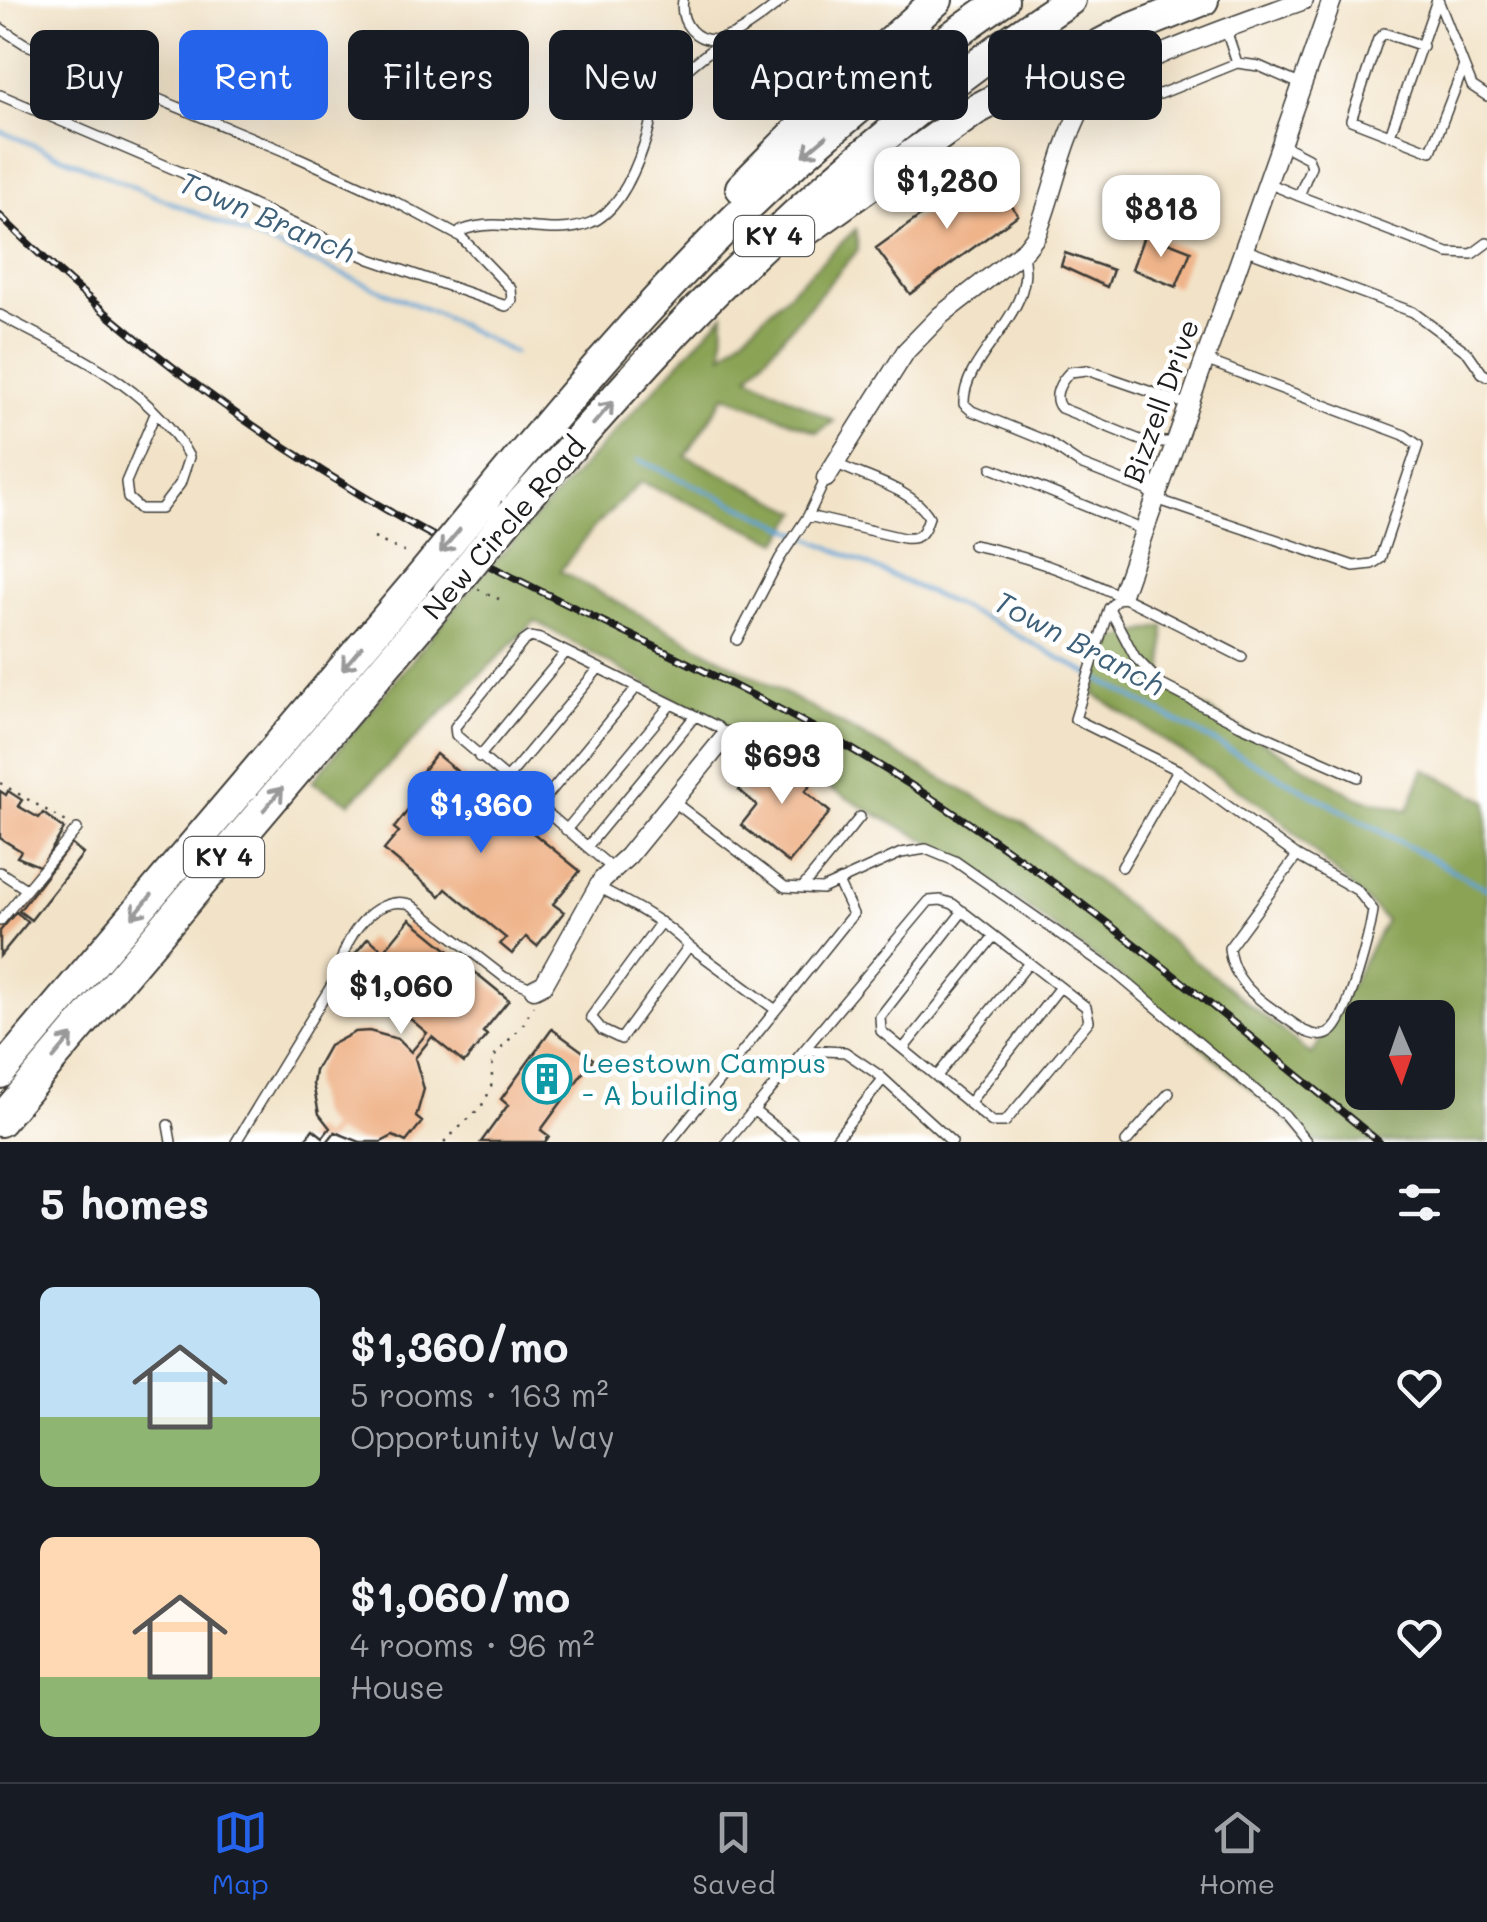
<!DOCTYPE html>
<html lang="en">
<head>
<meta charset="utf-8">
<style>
	:root { --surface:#171b24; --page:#20242c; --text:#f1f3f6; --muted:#9ea1a6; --line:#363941; --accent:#2563eb }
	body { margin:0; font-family:Mali,sans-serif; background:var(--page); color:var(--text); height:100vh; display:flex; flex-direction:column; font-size:38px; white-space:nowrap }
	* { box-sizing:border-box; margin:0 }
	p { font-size:32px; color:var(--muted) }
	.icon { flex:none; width:55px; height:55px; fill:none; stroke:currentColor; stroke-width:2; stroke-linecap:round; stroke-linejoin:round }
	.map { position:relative; height:1142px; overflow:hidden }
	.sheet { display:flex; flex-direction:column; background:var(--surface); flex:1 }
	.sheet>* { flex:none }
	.banner { position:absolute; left:30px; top:30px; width:1428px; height:90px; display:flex; gap:20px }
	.needle { width:65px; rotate:178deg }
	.tools { position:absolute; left:1345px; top:1000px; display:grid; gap:20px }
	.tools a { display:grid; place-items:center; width:110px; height:110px; border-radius:15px; background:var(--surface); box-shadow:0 10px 40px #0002; font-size:50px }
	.price { position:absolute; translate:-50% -85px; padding:0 22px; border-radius:20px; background:#fff; color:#222; font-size:32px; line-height:65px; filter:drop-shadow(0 2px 5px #0008) }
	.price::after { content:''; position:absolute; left:50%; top:60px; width:30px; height:22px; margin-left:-15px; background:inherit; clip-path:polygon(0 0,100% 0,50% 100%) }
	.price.on { background:var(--accent); color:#fff }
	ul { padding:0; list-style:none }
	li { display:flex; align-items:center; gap:30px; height:250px; padding:0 40px }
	li span { display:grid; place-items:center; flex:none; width:280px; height:200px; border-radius:15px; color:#555 }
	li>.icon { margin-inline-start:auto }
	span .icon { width:120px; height:120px; fill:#fffc; stroke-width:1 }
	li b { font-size:42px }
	h2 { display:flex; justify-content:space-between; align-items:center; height:120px; padding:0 40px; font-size:42px }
	.chip { padding:0 35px; border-radius:15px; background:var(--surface); box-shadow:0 10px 40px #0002; font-size:35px; line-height:90px }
	.chip.on { background:var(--accent); color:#fff }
	.menu { display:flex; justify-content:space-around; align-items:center; height:140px; border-top:2px solid var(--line); background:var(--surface); font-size:28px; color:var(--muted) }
	.menu a { display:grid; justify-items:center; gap:5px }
	.menu .on { color:var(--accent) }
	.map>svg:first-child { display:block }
	.forest { fill:#8aa355; stroke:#536038; stroke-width:2.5; fill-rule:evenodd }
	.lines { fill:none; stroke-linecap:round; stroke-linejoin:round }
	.stream { stroke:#60a3d4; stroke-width:4 }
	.building { fill:#efb48a }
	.service-casing { stroke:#3c3a36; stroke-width:12 }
	.minor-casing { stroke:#3c3a36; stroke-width:21 }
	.motorway-casing { stroke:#3c3a36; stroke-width:34 }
	.path { stroke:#3c3a36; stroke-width:2.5; stroke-dasharray:2.5 8; stroke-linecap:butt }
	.service { stroke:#fff; stroke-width:9 }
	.minor { stroke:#fff; stroke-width:18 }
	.motorway { stroke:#fff; stroke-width:30 }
	.rail-casing { stroke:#1c1c1c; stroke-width:8 }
	.rail { stroke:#fff; stroke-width:4; stroke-dasharray:11; stroke-linecap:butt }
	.motorway-bridge-casing { stroke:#3c3a36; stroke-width:34; stroke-linecap:butt }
	.motorway-bridge { stroke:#fff; stroke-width:30 }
	.oneway { stroke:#999 }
	.labels { text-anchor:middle; stroke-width:9; stroke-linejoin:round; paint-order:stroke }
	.shield { fill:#fff; stroke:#606060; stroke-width:2.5 }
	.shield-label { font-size:25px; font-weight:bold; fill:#1c1c1c }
	.street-label { font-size:28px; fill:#1c1c1c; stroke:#fff }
	.culture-label { font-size:28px; fill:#0d838f; stroke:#fff; text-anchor:start }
	.water-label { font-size:30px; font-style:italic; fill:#3e6078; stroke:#fff }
</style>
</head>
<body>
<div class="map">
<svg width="1487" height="1142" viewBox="0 0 1487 1142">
	<rect width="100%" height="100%" fill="#fff"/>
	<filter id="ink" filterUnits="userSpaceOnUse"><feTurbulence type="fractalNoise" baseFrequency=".01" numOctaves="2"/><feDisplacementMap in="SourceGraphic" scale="20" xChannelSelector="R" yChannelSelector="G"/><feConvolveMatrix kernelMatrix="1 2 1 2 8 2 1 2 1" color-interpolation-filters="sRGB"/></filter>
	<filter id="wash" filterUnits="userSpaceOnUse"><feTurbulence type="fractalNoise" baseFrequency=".0048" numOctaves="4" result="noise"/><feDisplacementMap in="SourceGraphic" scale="40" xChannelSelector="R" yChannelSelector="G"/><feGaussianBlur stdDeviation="2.25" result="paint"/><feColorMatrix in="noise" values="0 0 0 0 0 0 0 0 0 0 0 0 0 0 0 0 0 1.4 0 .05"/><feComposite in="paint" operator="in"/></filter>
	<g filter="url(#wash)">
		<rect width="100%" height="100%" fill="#f2e3c8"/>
		<path class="forest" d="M856 229 858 250 749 376 834 421 818 432 725 395 686 456 799 512 779 542 641 482 594 527 560 571 1025 824 1312 1055 1386 920 1271 811 1094 694 1109 640 1164 626V684L1356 797 1408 810 1424 769 1487 801V1142H1312L1113 971 958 857 866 809 535 621 350 803 312 782 480 577 724 314 723 355ZM1362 1018H1438V1092H1362Z"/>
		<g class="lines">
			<path class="stream" d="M0 131 440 315 514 353
				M639 460 993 622 1487 889"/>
		</g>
		<g id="blocks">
			<path class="building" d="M985 169 1018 215 910 294 876 248Z
				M1145 233 1191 251 1176 287 1132 269Z
				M1065 253 1113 270 1107 287 1061 266Z
				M772 749 812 783 805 791 830 812 789 863 741 825 757 805 739 790Z
				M436 754 580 871 553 904 564 912 537 946 526 937 512 954 500 944 506 938 446 889 440 896 384 850 399 832 394 828 425 789 415 781Z
				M0 791 6 795 8 791 22 800 18 806 39 818 43 813 64 829 41 867 17 857 21 851 0 838Z
				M71 844 83 854 31 920 19 911Z
				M16 912 28 922 0 956V931Z
				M410 919 509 1000 483 1032 487 1035 464 1063 432 1037 415 1058 424 1089 416 1117 422 1122 406 1142 393 1136 381 1142H360L335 1132 327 1142H303L313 1129 323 1137 330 1128 319 1114 313 1084 315 1071 329 1046 355 1032 369 1031 398 1039 411 1052 427 1033 346 965 368 938 384 951Z
				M552 1029 593 1059 541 1130 549 1136 545 1142H481L508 1105 501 1099Z"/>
		</g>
	</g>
	<g filter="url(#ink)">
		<use href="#blocks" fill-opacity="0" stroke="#3c3a36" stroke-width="2.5"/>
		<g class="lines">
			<g class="service-casing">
				<path id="service" d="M683 0C681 11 683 21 691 30 718 59 761 16 783 0
					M1438 0 1472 86 1487 96
					M0 28 25 44 284 151 390 199 461 237
					M1226 30 1237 63
					M1423 46 1384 33 1378 39 1351 120 1431 151 1464 66
					M1134 66 1150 93 1160 94 1237 63 1259 66 1302 85
					M0 95 183 173 370 259 506 306 512 301 511 289 461 237V231C503 214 549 240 590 223 619 212 636 169 645 142 650 128 651 111 660 98 678 74 705 55 729 36
					M1390 135 1437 0
					M1268 183 1299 196 1311 166 1308 158 1281 144
					M1299 196 1448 253 1472 254 1487 243
					M1244 249 1413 312 1468 353 1482 373 1487 376
					M1022 253C1041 312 962 354 964 404L972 411 1046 441 1080 464 1146 490 1156 499 1354 566 1372 564 1380 559 1418 445 1404 435 1205 360
					M0 315C68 352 151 385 189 457L180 484 161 509H140L128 498 126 482 155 414
					M1174 442H1145L1061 408C1051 397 1061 381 1070 372L1087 370 1189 405
					M992 468 1144 530
					M826 478 808 516 903 538C920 540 924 533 929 517 912 488 864 478 835 463
					M973 545C1071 564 1154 613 1242 657
					M1122 594 1109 608 1075 719 1178 770 1297 856 1229 948C1233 990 1273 1008 1304 1031 1314 1035 1324 1039 1333 1030 1349 1014 1370 934 1373 910L1357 890 1297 856
					M1109 608 1135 657 1162 685 1240 725 1358 777
					M737 640 780 558 808 516
					M479 757 566 652
					M506 780 599 668
					M674 802 785 887 822 889 901 853 926 849 955 861 1113 971 1285 1115 1307 1142
					M538 807 637 687
					M566 830 671 704
					M587 847 695 716
					M1122 867 1178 770
					M612 868 456 735 455 727 523 642 530 637 540 639 718 727 726 736
					M0 872 26 889
					M598 887C631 904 663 920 689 946L621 1039 602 1030 591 1017 661 922
					M802 888 860 817
					M0 921 77 829
					M689 946 776 1010
					M903 1049 994 936
					M804 1050 845 1052 879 1075 952 1142
					M937 1076 1029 963
					M969 1103 1060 987
					M753 1110 794 1142
					M168 1125 171 1142
					M236 1142 339 973C342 940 373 894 410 904L504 977 534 989
					M670 1142 853 914 838 882
					M727 1142 929 901 941 900 953 904 1086 1007 1089 1021 1005 1122H992L881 1031 880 1017 963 911
					M834 1142 883 1079
					M1126 1142 1169 1093"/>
			</g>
			<g class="minor-casing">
				<path id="minor" d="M826 478 906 351 941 315 1026 249 1036 236C1054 192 1062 139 1087 98 1107 67 1262 16 1304 0
					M1122 594 1332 0
					M534 989 544 984 602 880 628 856 726 736"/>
			</g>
			<g class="motorway-casing">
				<path id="motorway" d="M741 188 850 78 937 0
					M797 237 975 110 1126 31 1203 0
					M486 498C568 399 651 300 744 210 823 133 912 63 1003 0
					M514 511C587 431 657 347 735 272 837 172 950 78 1070 0
					M0 1073 415 584
					M0 1121 448 592"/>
			</g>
			<path class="path" d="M374 538 408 554
				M478 589 499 599
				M0 783 68 823
				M444 1142 481 1107 491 1089 493 1058 524 1023 533 1006"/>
			<use href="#service" class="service"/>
			<use href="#minor" class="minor"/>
			<use href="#motorway" class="motorway"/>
			<g class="rail-casing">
				<path id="rail" d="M0 216C124 339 262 441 415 526 559 606 712 668 855 751 1044 862 1210 1004 1379 1142"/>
			</g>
			<use href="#rail" class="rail"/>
			<g class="motorway-bridge-casing">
				<path id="motorway-bridge" d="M415 584 486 498
					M448 592 514 511"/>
			</g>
			<use href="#motorway-bridge" class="motorway-bridge"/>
		</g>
		<defs><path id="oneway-shaft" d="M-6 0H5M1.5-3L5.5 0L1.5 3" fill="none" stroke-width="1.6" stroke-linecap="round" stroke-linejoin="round" transform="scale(2.5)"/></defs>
		<g class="oneway">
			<use href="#oneway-shaft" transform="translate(815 146) rotate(140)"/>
			<use href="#oneway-shaft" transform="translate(603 413) rotate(-49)"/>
			<use href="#oneway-shaft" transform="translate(450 541) rotate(130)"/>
			<use href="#oneway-shaft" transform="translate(352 658) rotate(130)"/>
			<use href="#oneway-shaft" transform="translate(273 799) rotate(-50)"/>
			<use href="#oneway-shaft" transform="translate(142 906) rotate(130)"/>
			<use href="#oneway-shaft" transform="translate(63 1047) rotate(-50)"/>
		</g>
	</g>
	<defs>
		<g id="building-ring" transform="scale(2.5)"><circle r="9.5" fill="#fff" stroke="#0f9aa8" stroke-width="1.5"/><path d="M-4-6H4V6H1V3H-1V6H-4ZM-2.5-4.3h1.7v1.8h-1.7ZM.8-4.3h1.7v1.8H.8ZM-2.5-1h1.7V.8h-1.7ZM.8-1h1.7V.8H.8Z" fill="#0f9aa8"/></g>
	</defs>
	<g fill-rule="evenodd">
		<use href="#building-ring" x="547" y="1079"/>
	</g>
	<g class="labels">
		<g class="shield">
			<rect x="734" y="216" width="80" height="40" rx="8"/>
			<rect x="184" y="837" width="80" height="40" rx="8"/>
		</g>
		<g class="shield-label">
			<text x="774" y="245">KY 4</text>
			<text x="224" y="866">KY 4</text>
		</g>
		<g class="street-label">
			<text transform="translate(1161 401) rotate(-70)" y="10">Bizzell Drive</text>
			<text transform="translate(504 528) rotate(-49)" y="10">New Circle Road</text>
		</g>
		<g class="culture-label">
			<text x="582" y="1073">Leestown Campus<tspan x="582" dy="32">- A building</tspan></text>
		</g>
		<g class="water-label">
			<text transform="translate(267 218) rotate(23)" y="10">Town Branch</text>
			<text transform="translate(1079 644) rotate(28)" y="10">Town Branch</text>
		</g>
	</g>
</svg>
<div class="tools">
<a><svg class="needle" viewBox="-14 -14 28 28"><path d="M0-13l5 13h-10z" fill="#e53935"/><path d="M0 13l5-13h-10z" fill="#9ea1a6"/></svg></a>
</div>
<b class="price" style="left:947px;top:232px">$1,280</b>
<b class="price" style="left:1161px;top:260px">$818</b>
<b class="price" style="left:782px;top:807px">$693</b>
<b class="price on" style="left:481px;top:856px">$1,360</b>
<b class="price" style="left:401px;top:1037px">$1,060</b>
<div class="banner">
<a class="chip">Buy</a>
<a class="chip on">Rent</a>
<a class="chip">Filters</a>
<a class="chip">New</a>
<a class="chip">Apartment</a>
<a class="chip">House</a>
</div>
</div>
<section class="sheet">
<h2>5 homes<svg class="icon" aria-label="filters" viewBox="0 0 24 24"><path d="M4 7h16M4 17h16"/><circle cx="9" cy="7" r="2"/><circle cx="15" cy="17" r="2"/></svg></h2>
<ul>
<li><span style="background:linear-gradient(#bfe0f5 65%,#8fb573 0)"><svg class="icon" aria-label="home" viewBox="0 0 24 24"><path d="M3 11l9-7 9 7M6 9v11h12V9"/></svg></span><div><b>$1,360/mo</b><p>5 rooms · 163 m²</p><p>Opportunity Way</p></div><svg class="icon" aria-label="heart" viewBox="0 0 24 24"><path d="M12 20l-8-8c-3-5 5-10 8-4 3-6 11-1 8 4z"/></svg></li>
<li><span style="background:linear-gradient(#ffd9b3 70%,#8fb573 0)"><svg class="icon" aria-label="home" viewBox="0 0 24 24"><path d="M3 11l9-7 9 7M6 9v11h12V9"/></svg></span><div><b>$1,060/mo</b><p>4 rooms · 96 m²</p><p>House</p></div><svg class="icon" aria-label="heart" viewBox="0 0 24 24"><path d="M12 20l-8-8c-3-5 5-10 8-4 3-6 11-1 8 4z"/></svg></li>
</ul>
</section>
<nav class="menu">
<a class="on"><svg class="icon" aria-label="map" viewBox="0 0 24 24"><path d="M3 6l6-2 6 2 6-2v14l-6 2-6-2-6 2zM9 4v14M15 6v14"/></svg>Map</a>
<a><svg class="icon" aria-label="saved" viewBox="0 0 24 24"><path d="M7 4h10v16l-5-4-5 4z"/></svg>Saved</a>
<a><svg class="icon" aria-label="home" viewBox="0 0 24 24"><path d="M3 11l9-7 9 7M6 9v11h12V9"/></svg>Home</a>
</nav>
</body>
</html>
